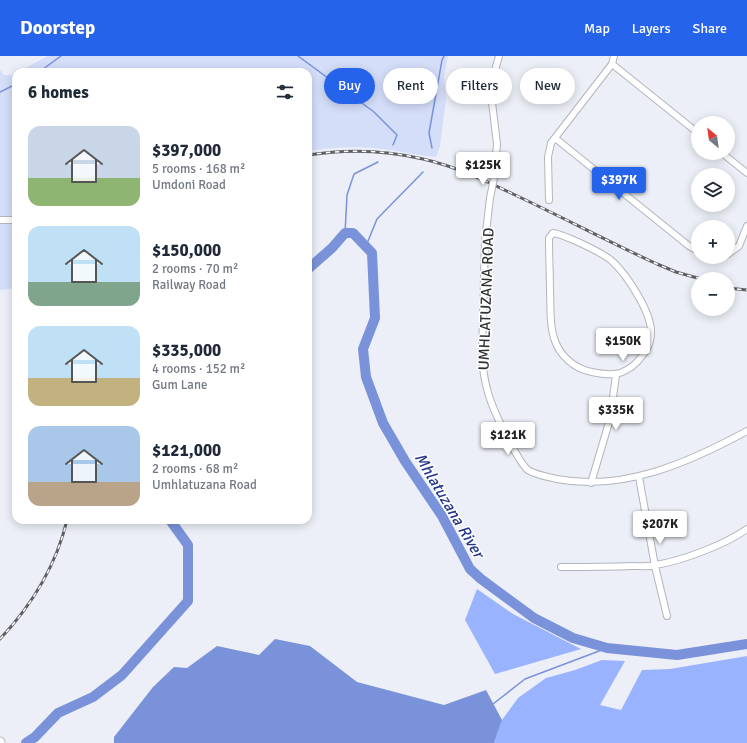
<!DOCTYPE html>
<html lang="en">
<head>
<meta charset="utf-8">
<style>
	:root { --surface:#fff; --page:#f6f6f7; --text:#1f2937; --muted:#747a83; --accent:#2563eb }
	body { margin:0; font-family:Signika,sans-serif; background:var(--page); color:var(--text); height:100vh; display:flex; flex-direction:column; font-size:15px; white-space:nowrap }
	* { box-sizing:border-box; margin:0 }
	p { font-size:13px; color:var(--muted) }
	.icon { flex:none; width:22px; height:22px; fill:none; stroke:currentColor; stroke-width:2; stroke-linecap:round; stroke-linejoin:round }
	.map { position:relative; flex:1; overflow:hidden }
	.panel { position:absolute; left:12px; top:12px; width:300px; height:456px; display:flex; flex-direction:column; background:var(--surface); border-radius:12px; box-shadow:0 2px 10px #0003 }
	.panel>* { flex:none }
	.top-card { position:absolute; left:324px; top:12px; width:363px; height:36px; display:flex; gap:8px }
	.needle { width:26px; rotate:331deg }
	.buttons { position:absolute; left:691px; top:60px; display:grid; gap:8px }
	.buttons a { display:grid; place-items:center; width:44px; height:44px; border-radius:50%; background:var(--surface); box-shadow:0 2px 10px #0003; font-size:20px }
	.price { position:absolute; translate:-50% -34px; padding:0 9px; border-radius:4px; background:#fff; color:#222; font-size:13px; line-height:26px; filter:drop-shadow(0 1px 2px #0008) }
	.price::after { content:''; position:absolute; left:50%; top:24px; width:12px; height:9px; margin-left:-6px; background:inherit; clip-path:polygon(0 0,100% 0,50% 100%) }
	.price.current { background:var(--accent); color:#fff }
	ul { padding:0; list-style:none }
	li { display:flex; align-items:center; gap:12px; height:100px; padding:0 16px }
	li span { display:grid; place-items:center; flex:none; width:112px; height:80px; border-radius:12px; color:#555 }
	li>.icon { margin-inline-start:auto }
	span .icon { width:48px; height:48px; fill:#fffc; stroke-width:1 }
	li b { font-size:17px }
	h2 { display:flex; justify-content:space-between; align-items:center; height:48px; padding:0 16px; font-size:17px }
	.pill { padding:0 14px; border-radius:18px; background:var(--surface); box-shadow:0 2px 10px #0003; font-size:14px; line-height:36px }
	.pill.current { background:var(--accent); color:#fff }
	header { display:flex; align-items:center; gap:24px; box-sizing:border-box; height:56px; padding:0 20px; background:var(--accent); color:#fff }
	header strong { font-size:19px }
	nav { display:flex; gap:22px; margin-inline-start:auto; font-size:14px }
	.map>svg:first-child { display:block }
	.green { fill:#d4def9 }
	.forest { fill:#9ab3fe }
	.water { fill:#7a92da }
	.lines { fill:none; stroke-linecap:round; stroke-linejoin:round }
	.stream { stroke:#7a92da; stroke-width:1.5 }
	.river { stroke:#7a92da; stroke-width:10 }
	.minor-casing { stroke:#b2b5bd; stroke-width:8 }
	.highway-casing { stroke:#b2b5bd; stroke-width:11 }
	.minor { stroke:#fff; stroke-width:6 }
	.highway { stroke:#fff; stroke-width:9 }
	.rail-casing { stroke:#5e5f64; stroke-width:3 }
	.rail { stroke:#fff; stroke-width:1.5; stroke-dasharray:4.5; stroke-linecap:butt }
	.minor-bridge-casing { stroke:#b2b5bd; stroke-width:8; stroke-linecap:butt }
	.minor-bridge { stroke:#fff; stroke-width:6 }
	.labels { text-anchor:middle; stroke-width:3; stroke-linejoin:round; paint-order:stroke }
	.street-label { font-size:15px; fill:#303134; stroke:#fff }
	.water-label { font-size:16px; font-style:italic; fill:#25378a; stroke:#fff }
</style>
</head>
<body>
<header>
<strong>Doorstep</strong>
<nav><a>Map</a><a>Layers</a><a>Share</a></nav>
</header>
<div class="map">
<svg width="747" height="687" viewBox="0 0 747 687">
	<rect width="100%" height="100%" fill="#eceff7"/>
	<path class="green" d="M48 0H448L444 21 446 43 440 90 436 101C418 100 401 95 383 93 358 90 333 91 308 95V16H18Z
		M0 14 4 19H11L16 17V232L0 234Z"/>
	<path class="forest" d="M477 533 513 558 581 593 495 618 465 564Z
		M747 600V687H494L502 664 518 642 546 622 575 614 602 604 625 605 600 649 621 654 642 614 670 613Z"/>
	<path class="water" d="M275 583 310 590 357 626 444 649 486 634 502 664 494 687H114V681L153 631 174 611 187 612 217 590 259 599Z"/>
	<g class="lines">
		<path class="stream" d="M298 0 374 56 397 79 393 89
			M39 16 61 0
			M0 36 16 28
			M432 92 429 77 442 4 444 0
			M345 177 347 139 354 118 378 106
			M366 190 377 163 423 116
			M493 648 525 623 607 592"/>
		<path class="river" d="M308 213 332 192 345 177H353L372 197 375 262 363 293 366 321 383 367 405 405 442 460 470 513 481 523 534 562 573 582 607 592 677 599 747 588
			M26 687 35 681 58 657 93 641 122 619 188 545V489L170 464"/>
		<g class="minor-casing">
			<path id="minor" d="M612 8 698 77
				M555 82 689 190 698 195
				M722 97 747 117
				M494 122 497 88 491 38 492 25 499 0
				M490 142 485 185 482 298C483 327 490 347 503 373 508 382 520 408 528 414 536 419 548 421 557 423 623 436 690 406 747 375
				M549 144 548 101 551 87 612 8 614 0
				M0 164H16
				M553 177C565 179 604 197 613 206 627 219 652 257 651 277 651 289 645 297 637 306 623 320 611 320 592 316 574 313 559 299 554 282 549 267 551 251 550 236 550 218 549 200 549 182Z
				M728 198 739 190 747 170
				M639 421 655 510 667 560
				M591 427 610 363 616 319
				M561 511C584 511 608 511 632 510 640 510 648 511 656 509 684 504 724 489 747 473"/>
		</g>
		<g class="highway-casing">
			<path id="highway" d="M0 686V687"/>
		</g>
		<use href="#minor" class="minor"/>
		<use href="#highway" class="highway"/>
		<g class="rail-casing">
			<path id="rail" d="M308 99C346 93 385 94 423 103 454 110 484 124 513 138 562 161 609 186 657 208L676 216 701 223
				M728 232 747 234
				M0 583C32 549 56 510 67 464"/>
		</g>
		<use href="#rail" class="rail"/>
		<g class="minor-bridge-casing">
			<path id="minor-bridge" d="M490 142 494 122"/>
		</g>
		<use href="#minor-bridge" class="minor-bridge"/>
	</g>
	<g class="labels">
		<g class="street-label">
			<text transform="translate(486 243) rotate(-88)" y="5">UMHLATUZANA ROAD</text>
		</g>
		<g class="water-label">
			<text transform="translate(450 449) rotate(59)" y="6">Mhlatuzana River</text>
		</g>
	</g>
</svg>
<div class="buttons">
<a><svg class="needle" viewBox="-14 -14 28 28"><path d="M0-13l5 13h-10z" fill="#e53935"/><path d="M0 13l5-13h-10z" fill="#747a83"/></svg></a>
<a><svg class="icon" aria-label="layers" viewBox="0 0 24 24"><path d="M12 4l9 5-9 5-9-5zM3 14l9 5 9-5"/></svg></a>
<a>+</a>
<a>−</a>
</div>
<b class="price" style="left:483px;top:130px">$125K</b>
<b class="price current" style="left:619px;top:145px">$397K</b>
<b class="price" style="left:623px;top:306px">$150K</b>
<b class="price" style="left:616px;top:375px">$335K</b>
<b class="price" style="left:508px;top:400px">$121K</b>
<b class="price" style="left:660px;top:489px">$207K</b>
<div class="top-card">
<a class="pill current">Buy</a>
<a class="pill">Rent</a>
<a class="pill">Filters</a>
<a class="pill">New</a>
</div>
<section class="panel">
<h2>6 homes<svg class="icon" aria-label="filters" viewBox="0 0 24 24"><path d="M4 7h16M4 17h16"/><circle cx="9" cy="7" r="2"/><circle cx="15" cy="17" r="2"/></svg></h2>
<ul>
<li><span style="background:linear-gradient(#c9d6e8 65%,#8fb573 0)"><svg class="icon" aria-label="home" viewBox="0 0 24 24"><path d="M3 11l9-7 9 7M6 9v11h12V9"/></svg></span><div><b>$397,000</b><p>5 rooms · 168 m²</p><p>Umdoni Road</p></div></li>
<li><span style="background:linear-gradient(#bfe0f5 70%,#7fa58c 0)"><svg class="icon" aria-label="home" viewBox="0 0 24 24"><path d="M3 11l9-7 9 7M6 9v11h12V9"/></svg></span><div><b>$150,000</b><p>2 rooms · 70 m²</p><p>Railway Road</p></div></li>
<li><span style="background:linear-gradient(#bfe0f5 65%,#c2b280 0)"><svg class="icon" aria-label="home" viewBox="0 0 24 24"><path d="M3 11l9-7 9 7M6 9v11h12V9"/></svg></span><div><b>$335,000</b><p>4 rooms · 152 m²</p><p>Gum Lane</p></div></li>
<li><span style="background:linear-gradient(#a9c7e8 70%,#b9a48a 0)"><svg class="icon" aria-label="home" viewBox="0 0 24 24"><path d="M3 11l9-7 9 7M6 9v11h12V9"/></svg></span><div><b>$121,000</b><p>2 rooms · 68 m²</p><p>Umhlatuzana Road</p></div></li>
</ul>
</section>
</div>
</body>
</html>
